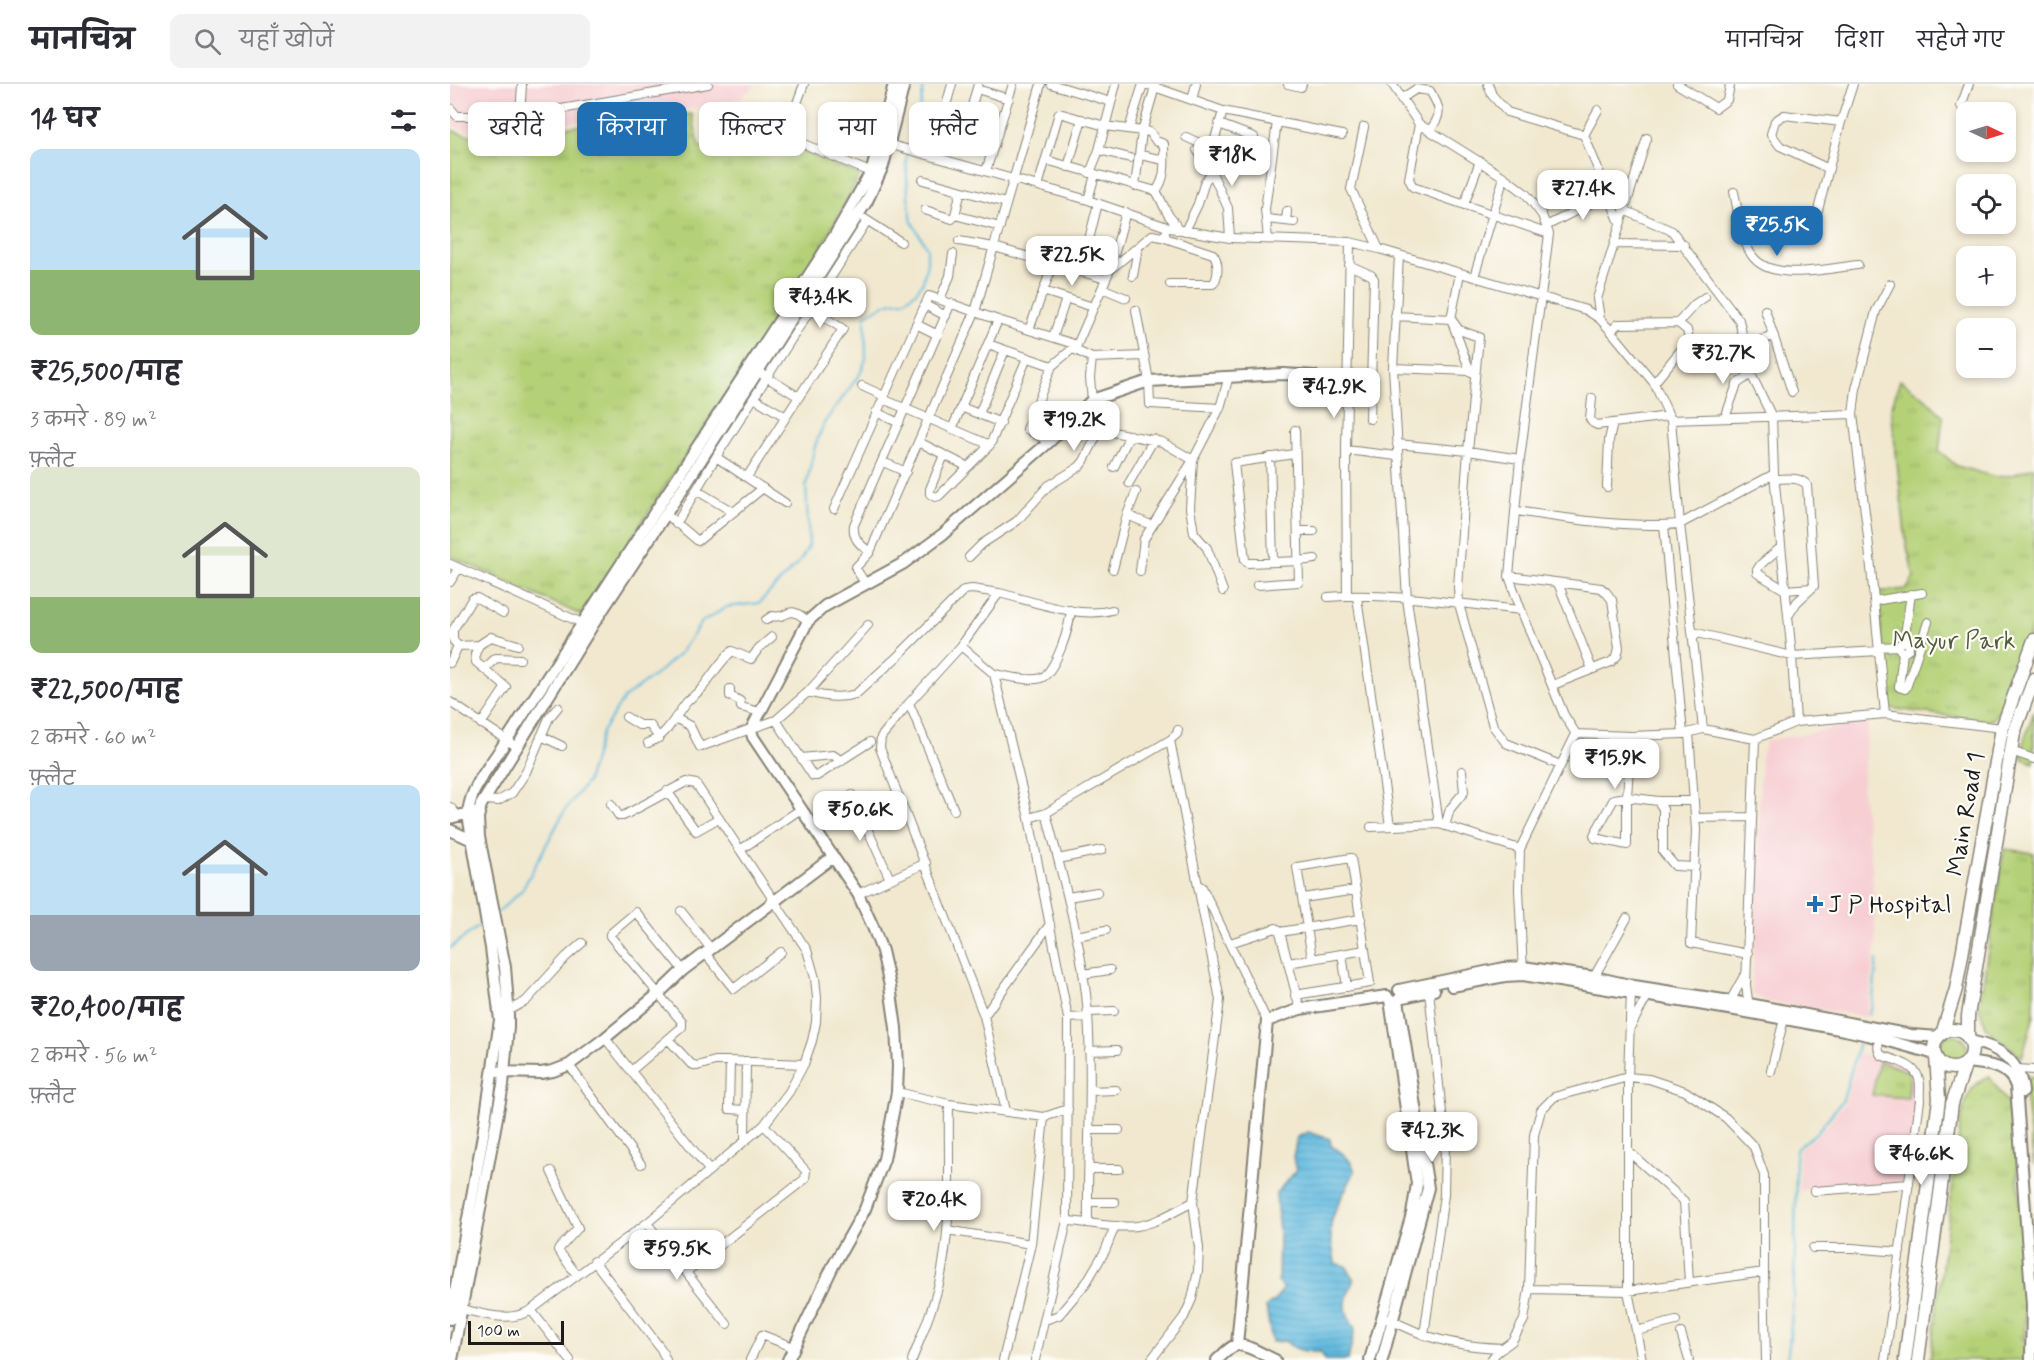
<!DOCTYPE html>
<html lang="hi">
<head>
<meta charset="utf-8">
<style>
	:root { --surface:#fff; --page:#f2f2f3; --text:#2b2b33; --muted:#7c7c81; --line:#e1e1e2; --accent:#1f6fb2 }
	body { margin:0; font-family:Mynerve,"Playpen Sans Deva",sans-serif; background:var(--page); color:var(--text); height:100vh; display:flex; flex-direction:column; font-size:22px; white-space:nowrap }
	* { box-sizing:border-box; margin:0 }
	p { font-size:20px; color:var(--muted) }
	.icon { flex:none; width:33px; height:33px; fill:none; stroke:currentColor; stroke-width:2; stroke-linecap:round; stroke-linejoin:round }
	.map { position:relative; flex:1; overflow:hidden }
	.panel { display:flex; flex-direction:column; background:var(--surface); width:450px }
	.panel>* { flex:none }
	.guide { position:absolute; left:18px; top:18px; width:570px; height:54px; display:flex; gap:12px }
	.needle { width:39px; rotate:94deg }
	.fabs { position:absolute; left:1506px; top:18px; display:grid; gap:12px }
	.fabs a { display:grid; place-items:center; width:60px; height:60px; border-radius:12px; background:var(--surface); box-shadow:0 3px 9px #0003; font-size:30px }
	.scale { position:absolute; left:18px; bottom:15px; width:96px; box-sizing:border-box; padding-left:6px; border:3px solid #1c1c1c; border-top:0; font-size:16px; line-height:21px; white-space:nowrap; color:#1c1c1c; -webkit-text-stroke:4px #fdfcf7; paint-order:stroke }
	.price { position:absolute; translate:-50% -51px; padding:0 14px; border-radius:12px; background:#fff; color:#222; font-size:20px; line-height:39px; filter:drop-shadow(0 2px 3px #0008) }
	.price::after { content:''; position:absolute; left:50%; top:36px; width:18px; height:14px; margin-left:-9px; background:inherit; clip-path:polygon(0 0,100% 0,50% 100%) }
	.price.on { background:var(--accent); color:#fff }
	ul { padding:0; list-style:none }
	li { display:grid; align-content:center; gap:12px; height:318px; padding:0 30px }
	li span { display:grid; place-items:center; height:186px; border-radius:12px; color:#555 }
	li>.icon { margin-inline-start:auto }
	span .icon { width:108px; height:108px; fill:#fffc; stroke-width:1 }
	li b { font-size:26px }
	h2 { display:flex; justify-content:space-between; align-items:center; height:72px; padding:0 30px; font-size:26px }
	.chip { padding:0 21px; border-radius:12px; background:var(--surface); box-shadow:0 3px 9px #0003; font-size:21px; line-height:54px }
	.chip.on { background:var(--accent); color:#fff }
	header { display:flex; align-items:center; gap:36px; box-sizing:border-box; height:84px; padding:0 30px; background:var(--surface); border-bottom:2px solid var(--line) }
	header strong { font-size:28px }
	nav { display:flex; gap:33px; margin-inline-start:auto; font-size:21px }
	.search { width:420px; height:54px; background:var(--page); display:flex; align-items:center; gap:15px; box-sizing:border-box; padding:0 21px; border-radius:12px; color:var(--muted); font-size:22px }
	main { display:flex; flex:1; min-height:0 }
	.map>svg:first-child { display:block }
	.built { fill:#f7cfd3 }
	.green { fill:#b5d178; stroke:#68764a; stroke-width:1.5 }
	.park { fill:url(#park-tufts); stroke:#68764a; stroke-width:1.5 }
	.water { fill:url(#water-rules); stroke:#3e6b7e; stroke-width:1.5 }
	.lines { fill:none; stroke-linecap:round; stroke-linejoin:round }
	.stream { stroke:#61badf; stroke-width:2 }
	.street-casing { stroke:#868276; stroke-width:10 }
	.secondary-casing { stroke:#868276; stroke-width:14 }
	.primary-casing { stroke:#868276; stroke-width:15 }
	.street { stroke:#fff; stroke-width:8 }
	.secondary { stroke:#fff; stroke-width:10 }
	.primary { stroke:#fff; stroke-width:12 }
	.poi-dot { fill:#1f6fb2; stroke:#fdfcf7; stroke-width:2 }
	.labels { text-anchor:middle; stroke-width:4.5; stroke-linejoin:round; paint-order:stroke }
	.park-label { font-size:24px; fill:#525b3c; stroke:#fdfcf7 }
	.street-label { font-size:24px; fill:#1c1c1c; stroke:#fdfcf7 }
	.poi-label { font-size:24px; fill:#1c1c1c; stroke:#fdfcf7; text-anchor:start }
</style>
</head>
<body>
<header>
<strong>मानचित्र</strong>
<div class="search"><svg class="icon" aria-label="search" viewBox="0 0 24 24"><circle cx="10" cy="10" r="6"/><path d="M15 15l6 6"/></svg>यहाँ खोजें</div>
<nav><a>मानचित्र</a><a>दिशा</a><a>सहेजे गए</a></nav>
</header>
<main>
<section class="panel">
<h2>14 घर<svg class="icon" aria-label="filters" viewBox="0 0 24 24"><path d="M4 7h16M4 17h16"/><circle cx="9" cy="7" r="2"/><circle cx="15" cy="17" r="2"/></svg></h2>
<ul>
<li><span style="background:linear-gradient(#bfe0f5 65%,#8fb573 0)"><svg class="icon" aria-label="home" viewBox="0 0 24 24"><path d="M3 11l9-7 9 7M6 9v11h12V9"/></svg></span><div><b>₹25,500/माह</b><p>3 कमरे · 89 m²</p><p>फ़्लैट</p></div></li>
<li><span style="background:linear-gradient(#dfe7d0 70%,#8fb573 0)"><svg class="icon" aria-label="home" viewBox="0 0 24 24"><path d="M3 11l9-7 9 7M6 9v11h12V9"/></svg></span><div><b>₹22,500/माह</b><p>2 कमरे · 60 m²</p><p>फ़्लैट</p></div></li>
<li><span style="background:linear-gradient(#bfe0f5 70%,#9aa5b1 0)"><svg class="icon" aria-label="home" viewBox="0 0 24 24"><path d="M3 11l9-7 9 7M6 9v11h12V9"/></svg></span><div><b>₹20,400/माह</b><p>2 कमरे · 56 m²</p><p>फ़्लैट</p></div></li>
</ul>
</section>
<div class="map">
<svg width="1584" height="1276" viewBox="0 0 1584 1276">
	<defs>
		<pattern id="park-tufts" width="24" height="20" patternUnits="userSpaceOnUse" patternTransform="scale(1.5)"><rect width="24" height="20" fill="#b5d178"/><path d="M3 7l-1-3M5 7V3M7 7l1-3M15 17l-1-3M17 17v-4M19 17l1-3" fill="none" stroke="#9bb367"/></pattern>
		<pattern id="water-rules" width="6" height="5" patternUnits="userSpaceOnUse" patternTransform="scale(1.5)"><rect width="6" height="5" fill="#61badf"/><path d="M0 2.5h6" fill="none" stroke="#549fbf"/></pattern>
	</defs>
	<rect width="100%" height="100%" fill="#fdfcf7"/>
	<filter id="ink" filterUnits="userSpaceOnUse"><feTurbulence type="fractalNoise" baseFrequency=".0167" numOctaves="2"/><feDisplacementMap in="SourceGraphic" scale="12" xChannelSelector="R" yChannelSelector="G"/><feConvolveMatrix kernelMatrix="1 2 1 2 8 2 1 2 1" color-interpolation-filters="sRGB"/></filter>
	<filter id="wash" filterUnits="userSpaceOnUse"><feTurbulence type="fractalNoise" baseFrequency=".008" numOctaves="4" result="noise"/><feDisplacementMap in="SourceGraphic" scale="24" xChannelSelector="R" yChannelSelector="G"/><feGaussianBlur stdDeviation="1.35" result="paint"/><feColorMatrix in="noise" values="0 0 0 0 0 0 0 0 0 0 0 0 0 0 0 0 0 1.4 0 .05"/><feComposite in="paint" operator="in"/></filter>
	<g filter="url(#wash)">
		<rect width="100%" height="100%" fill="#f1e8cf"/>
		<path class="built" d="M0 0H307L290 14 244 24 111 39 72 46 21 48 0 41Z
			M1418 638 1412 706 1422 783 1426 857 1417 933 1316 917 1302 910 1311 673 1316 657Z
			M1408 970 1428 972 1458 984 1466 995 1468 1015 1457 1098 1349 1106V1066L1369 1050 1395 1019Z"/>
		<path class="green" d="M1584 627V679L1572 675 1571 666Z
			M1489 965a14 14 0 1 1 28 0a14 14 0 1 1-28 0Z
			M1573 992 1584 993V1081Z"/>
		<path class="park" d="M242 30 249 63 344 64 410 91 370 166 131 531 0 472V46L16 51 34 52Z
			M1450 296 1475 314 1493 332 1489 367 1507 382 1546 393 1562 391 1584 383V538L1556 616 1543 635 1535 637 1440 624 1427 508 1457 505 1464 493 1456 458 1441 325Z
			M1554 765 1584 769V931L1572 973 1537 945 1529 924Z
			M1429 977 1460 988 1458 1014 1422 1011Z
			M1539 992 1563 1027 1576 1196 1574 1276H1480L1511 1035C1516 1014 1519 1002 1539 992Z"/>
		<path class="water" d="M858 1048 880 1055 881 1062C893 1069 900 1074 905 1087 897 1105 885 1121 881 1140 879 1152 884 1168 885 1179L896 1182 904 1195C894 1217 892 1225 905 1245L898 1276H875L871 1268C857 1269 845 1267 835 1257L822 1258 816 1223 824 1217 834 1204 828 1198 829 1149 826 1109 846 1087 843 1073 847 1053Z"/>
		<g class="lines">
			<path class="stream" d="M48 828 72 806 115 726 137 698 152 648 174 614 209 588 230 569 252 538 277 523 309 519 351 476 359 461 356 402 365 362 374 339 410 290 416 275 415 232C428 224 439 216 454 217L466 208 473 198 477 178V164L462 138 458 112 456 74 471 20 474 0
				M0 864 33 839
				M1419 931 1422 923 1427 876
				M1337 1276C1347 1206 1345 1135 1346 1065L1366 1049 1393 1016 1409 958"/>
		</g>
	</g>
	<g filter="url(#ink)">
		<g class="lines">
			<g class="street-casing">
				<path id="street" d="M502 0 489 47 544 62
					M601 0 661 18
					M696 0 773 27 892 51
					M838 0 851 3 852 0
					M942 0 969 40 1054 93 1076 110 1092 131 1099 150 1070 375 1059 492 1071 526 1114 631 1126 650 1070 765 1069 806 1073 887
					M1038 0 1042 11 1057 28 1134 51 1170 139
					M1227 0 1266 24 1277 16 1280 2 1279 0
					M527 5 559 15
					M951 15 966 5 980 7C990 23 993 30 980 46
					M742 16 746 0
					M1511 22 1519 0
					M0 24 7 32H70L258 0
					M520 29 551 38
					M70 32 72 0
					M769 40 804 53
					M969 40 959 95 963 103 1099 150
					M914 43 901 105 929 165
					M679 45 693 0
					M1134 51 1148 26
					M335 52 354 0
					M736 53 762 65 773 27
					M513 54 528 0
					M267 59 335 52 420 88
					M438 60 638 116 720 144 780 154 900 158 929 165 1136 226 1150 235 1161 247 1204 299 1221 336 1230 440 1253 645
					M649 66 680 74
					M747 66 759 82 778 124 780 154
					M690 71 714 76
					M596 76 706 107C711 115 714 124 719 132 723 137 726 139 727 146
					M618 83 632 35
					M1379 85 1330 62 1321 50 1325 37 1334 31 1391 38
					M536 87 563 0
					M640 89 649 66 666 0
					M473 96 556 119
					M588 102 609 29 655 42 700 48 706 57 714 60C714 77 717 93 706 107
					M685 102 692 48 705 3
					M1284 108C1288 126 1292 161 1304 174 1324 198 1380 184 1408 181
					M638 116 645 91
					M1014 121 1030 77
					M475 126 502 135 505 131 511 107
					M1174 126 1222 147 1289 236 1301 290 1322 333 1324 390 1342 572 1346 638
					M505 131 550 143
					M415 135 451 158
					M817 135 844 138
					M836 137 837 127
					M1096 142 1159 110
					M735 147 748 120 755 97 761 90
					M712 153 763 170C769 177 769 193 763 200H720
					M1361 153 1391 38 1403 0
					M818 155 815 125 827 38
					M509 157 544 163 656 195
					M1164 160 1234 161
					M949 172 943 284 957 515 989 740
					M899 181 921 191 924 195 920 335
					M660 186 702 151 712 153 715 150
					M631 188 648 119
					M1010 189 1001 235 1020 287 1025 291
					M683 192 688 164
					M1024 193 1054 93
					M652 204 676 214
					M593 207 643 223
					M490 215 500 192 503 170
					M475 221 496 232
					M686 226 699 297 700 320 770 324
					M1315 226 1342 308
					M945 232 1001 235 1009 246 1029 253 1018 367 1008 503 1009 520 1043 642 1056 659 1110 681
					M1150 235 1147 215 1197 54
					M1228 239 1245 220 1255 213
					M466 240 488 251
					M579 246 603 180
					M1161 247 1168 240 1228 239 1237 246 1239 256 1204 299
					M603 253 616 215
					M538 260 602 282
					M1295 261 1324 252
					M623 265 642 274 694 272
					M642 274 640 294 642 316
					M943 284 1020 287
					M313 291 349 313
					M412 302 434 312
					M304 314 336 333
					M1142 314 1140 335 1143 339 1147 341 1219 332
					M433 315 540 361
					M511 323 551 339
					M426 328 449 339
					M529 330 555 266
					M1275 334 1287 300 1301 290
					M1221 336 1403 330
					M502 345 548 236
					M469 358 518 383
					M599 358 577 345 602 282 627 261 660 186 676 128
					M947 360 1018 367 1070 375
					M896 366 947 372
					M844 370 784 379 795 476 798 479 849 477 865 475
					M494 371 480 405V410L485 413 489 412 540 361 577 274
					M266 373 335 419
					M820 373 823 478
					M433 378 456 388
					M664 383 680 351
					M297 393 393 245 361 225
					M1325 395C1336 395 1349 392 1357 401L1364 502 1362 504 1335 506 1307 489V486L1311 480 1331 463
					M679 399 704 355
					M1157 403 1159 356 1163 339
					M246 406 283 428
					M384 425 479 212 548 236 627 261
					M1066 427C1120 435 1175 444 1230 440L1324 390
					M216 430 248 457 313 404
					M677 431 701 441
					M226 440 266 373 417 137
					M1214 441 1233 650
					M848 447H864
					M420 468C410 461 402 454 404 441L501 219
					M519 473 532 460 567 437 598 402 629 383 634 377 649 347 653 346 712 358 743 376 740 424 744 449 757 464 773 507
					M0 480 132 539
					M663 485 677 431 686 408
					M690 487 694 455 743 376 770 324 779 292
					M1059 492 1151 504 1156 508 1162 516 1169 564 1167 572 1161 578 1103 601
					M0 498 9 484
					M415 499 406 485V483L420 468 525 228 591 0
					M1108 499 1142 585
					M807 501 849 498 845 346
					M897 512 896 366 900 158
					M878 513C941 508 1009 520 1071 526
					M907 513 940 742
					M1424 517 1472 509
					M1338 532 1347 518 1362 504
					M316 536 322 532C341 536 335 518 358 537
					M1243 548 1342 572 1429 567
					M1449 563a5 5 0 1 1 10 0a5 5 0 1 1-10 0Z
					M1454 558 1461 510
					M29 561 25 570 26 578 56 603 31 640
					M8 562 3 556V546L22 515 27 514 53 529
					M8 562 29 561 41 553 68 561
					M511 562 544 590 579 734 618 934 617 1137 585 1276
					M1429 563 1449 562
					M1453 568 1449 603 1455 605 1456 604 1478 538
					M0 579 8 562
					M35 584 46 574 70 575
					M544 590C556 592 580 598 591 594 605 589 622 539 620 526
					M280 605V612L290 617 291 623 310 628
					M358 608C374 613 390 615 406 610L448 572 514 506 522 505 549 509
					M0 618 67 663
					M459 619 504 726
					M1435 630 1418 453 1403 330 1406 305 1426 227 1440 200
					M176 633 189 641H200L209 654
					M225 634 240 642 250 663 326 636 358 608 418 541
					M326 636 363 692H367L420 658
					M1239 649 1246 746 1241 859 1298 870
					M1126 650 1181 652 1233 650 1253 645 1305 655 1346 638 1435 630 1552 644
					M91 652 112 662
					M1181 652 1177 713V761L1145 754 1144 751 1164 715 1177 713 1208 717H1244
					M198 659C217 652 224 634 236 619 241 613 248 609 253 603 263 590 270 578 282 567L301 575 309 564 322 553
					M1561 667 1584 675
					M351 674 383 671 392 677
					M217 707 246 747 269 734
					M402 711 440 795
					M35 716 48 717 62 709 76 688 99 634 108 623
					M1208 717 1213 725V768L1225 782 1245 783
					M0 723 8 732
					M596 729C613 795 633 862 638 931 643 1000 637 1069 638 1138
					M579 734 596 729 720 656 727 650 728 646
					M1245 734 1302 733
					M995 742 1000 725 1014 708 1012 687
					M921 743 989 740 1070 765
					M290 766 351 725
					M608 775 652 766
					M752 803 817 937
					M408 810 476 779
					M618 813 647 808
					M853 814 906 806
					M231 827 261 865
					M830 848 911 835
					M627 852 656 846
					M780 859 826 844 830 848 850 925
					M255 869 284 905 331 868
					M892 870 897 903
					M838 879 915 866
					M633 890 660 886
					M1144 893 1177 834
					M1181 908 1178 993V1207L1192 1276
					M845 911 920 899 901 774 847 783 862 874
					M1278 921 1294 892
					M1299 924 1296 901 1305 655
					M58 927 76 917 116 873 132 859
					M638 928 664 927
					M534 932 600 840
					M618 934 638 933
					M1181 942 1198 911
					M1431 949C1429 957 1426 964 1431 971 1444 976 1465 980 1469 995 1471 1001 1469 1010 1470 1016L1435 1276
					M155 954 259 1086
					M218 955 241 980 247 982 265 977H280L354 980
					M639 967 667 966
					M280 977 279 1025 295 1026
					M119 981 191 1080
					M1567 985 1584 986
					M181 987 232 943V938L160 852V850L186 828 233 886
					M1321 987 1334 935
					M640 1007 666 1006
					M447 1008 499 1020 594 1033 618 1025
					M556 1027 534 932 430 664 431 653 459 619 511 562 549 509C583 517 628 535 662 526
					M640 1046H669
					M295 1056 296 977
					M1178 1067 1234 1117 1239 1198
					M639 1085H669
					M101 1087 128 1144 108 1166 127 1191
					M1364 1107 1459 1100
					M638 1118H665
					M617 1137C640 1138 664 1145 687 1142 707 1139 725 1127 743 1118
					M197 1139 277 1240
					M497 1146 581 1160
					M1363 1164H1402L1450 1168
					M144 1177 211 1265 216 1276
					M236 1188 355 1095 356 1087 314 1041
					M1079 1205 1178 1207 1314 1188
					M7 1224C32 1229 58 1240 81 1226L197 1139 314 1041 339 1008 354 980 362 957 366 938 367 914 365 894 357 866 246 700 236 698 173 732H169L161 720
					M81 1226 120 1276
					M932 1233C946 1238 959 1245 972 1250 998 1260 1026 1263 1053 1264
					M595 1236 609 1231 636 1199 655 1167 665 1142
					M1186 1247 1226 1237
					M1231 1249 1239 1276
					M974 1251 994 1111 995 1057 979 907
					M300 1276 312 1251 343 1263
					M462 1276C474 1245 488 1213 493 1180 502 1128 498 1073 499 1020
					M553 1276 581 1160 594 1033
					M701 1276 734 1233 742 1215 748 1187 749 1164 743 1118 770 916 720 656
					M1041 1276 1046 1269 1062 1257 1074 1236 1079 1205 1084 1051 1091 1026 1104 1013 1178 993 1199 995 1235 1007 1276 1034 1304 1063 1314 1091V1188L1316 1276"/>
			</g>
			<g class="secondary-casing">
				<path id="secondary" d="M0 734 23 728
					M0 746 22 756
					M1002 902 1055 892 1073 891 1291 927 1395 946 1418 951 1485 970
					M949 906 1054 884 1073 883 1144 893 1184 902 1299 920 1461 951 1489 953
					M950 914 984 906
					M1520 957C1549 963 1570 976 1573 1008
					M1517 978C1537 981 1558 980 1566 1002L1582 1221 1581 1276
					M49 988 91 989 103 987 119 981 155 954 207 911 233 886 383 773
					M0 1235 33 1051 50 936 41 864 18 731C19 704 42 679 56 657L385 151 422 86 444 0
					M787 1261 817 937 850 925 937 912
					M2 1276 53 1001 58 943V921L55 883 29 753 28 734 31 721 142 542 233 404 417 117 433 82 454 0
					M338 1276 383 1182 415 1125 434 1075 447 1008 448 982 446 944 440 902 432 867 423 843 408 810 303 653 301 646 358 537 375 522 454 479 493 450 599 358 642 316 699 297 834 290 864 292
					M767 1276C773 1271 780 1262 787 1261 796 1260 816 1272 825 1276
					M920 1276 962 1130 967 1100 940 916
					M932 1276 978 1104 948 916"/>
			</g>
			<g class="primary-casing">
				<path id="primary" d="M1484 965a19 19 0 1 1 38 0a19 19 0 1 1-38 0Z
					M1492 950 1506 905 1552 644 1584 556
					M1518 954V932L1564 649 1584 595
					M1455 1276 1489 1015 1486 973
					M1468 1276 1502 1020 1515 981"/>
			</g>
			<use href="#street" class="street"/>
			<use href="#secondary" class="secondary"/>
			<use href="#primary" class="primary"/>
		</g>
	</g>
	<path class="poi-dot" d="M1362 811h6v6h6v6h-6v6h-6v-6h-6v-6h6z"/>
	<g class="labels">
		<g class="park-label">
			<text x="1504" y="564">Mayur Park</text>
		</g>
		<g class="street-label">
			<text transform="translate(1515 730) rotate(-80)" y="8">Main Road 1</text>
		</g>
		<g class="poi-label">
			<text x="1378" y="828">J P Hospital</text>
		</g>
	</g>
</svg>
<div class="fabs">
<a><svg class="needle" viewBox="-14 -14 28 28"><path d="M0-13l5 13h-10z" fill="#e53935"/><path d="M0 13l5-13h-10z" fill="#7c7c81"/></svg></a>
<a><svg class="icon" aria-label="locate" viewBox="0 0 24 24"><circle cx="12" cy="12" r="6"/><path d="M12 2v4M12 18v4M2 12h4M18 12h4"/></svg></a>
<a>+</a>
<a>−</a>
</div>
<div class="scale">100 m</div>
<b class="price" style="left:782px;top:103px">₹18K</b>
<b class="price" style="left:1133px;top:137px">₹27.4K</b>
<b class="price on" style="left:1327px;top:173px">₹25.5K</b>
<b class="price" style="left:622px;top:203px">₹22.5K</b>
<b class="price" style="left:370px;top:245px">₹43.4K</b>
<b class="price" style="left:1273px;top:301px">₹32.7K</b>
<b class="price" style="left:884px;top:335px">₹42.9K</b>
<b class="price" style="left:624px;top:368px">₹19.2K</b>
<b class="price" style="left:1165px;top:706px">₹15.9K</b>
<b class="price" style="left:410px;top:758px">₹50.6K</b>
<b class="price" style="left:982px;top:1079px">₹42.3K</b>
<b class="price" style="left:1471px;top:1102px">₹46.6K</b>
<b class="price" style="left:484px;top:1148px">₹20.4K</b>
<b class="price" style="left:227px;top:1197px">₹59.5K</b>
<div class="guide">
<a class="chip">खरीदें</a>
<a class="chip on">किराया</a>
<a class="chip">फ़िल्टर</a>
<a class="chip">नया</a>
<a class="chip">फ़्लैट</a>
</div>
</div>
</main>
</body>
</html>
